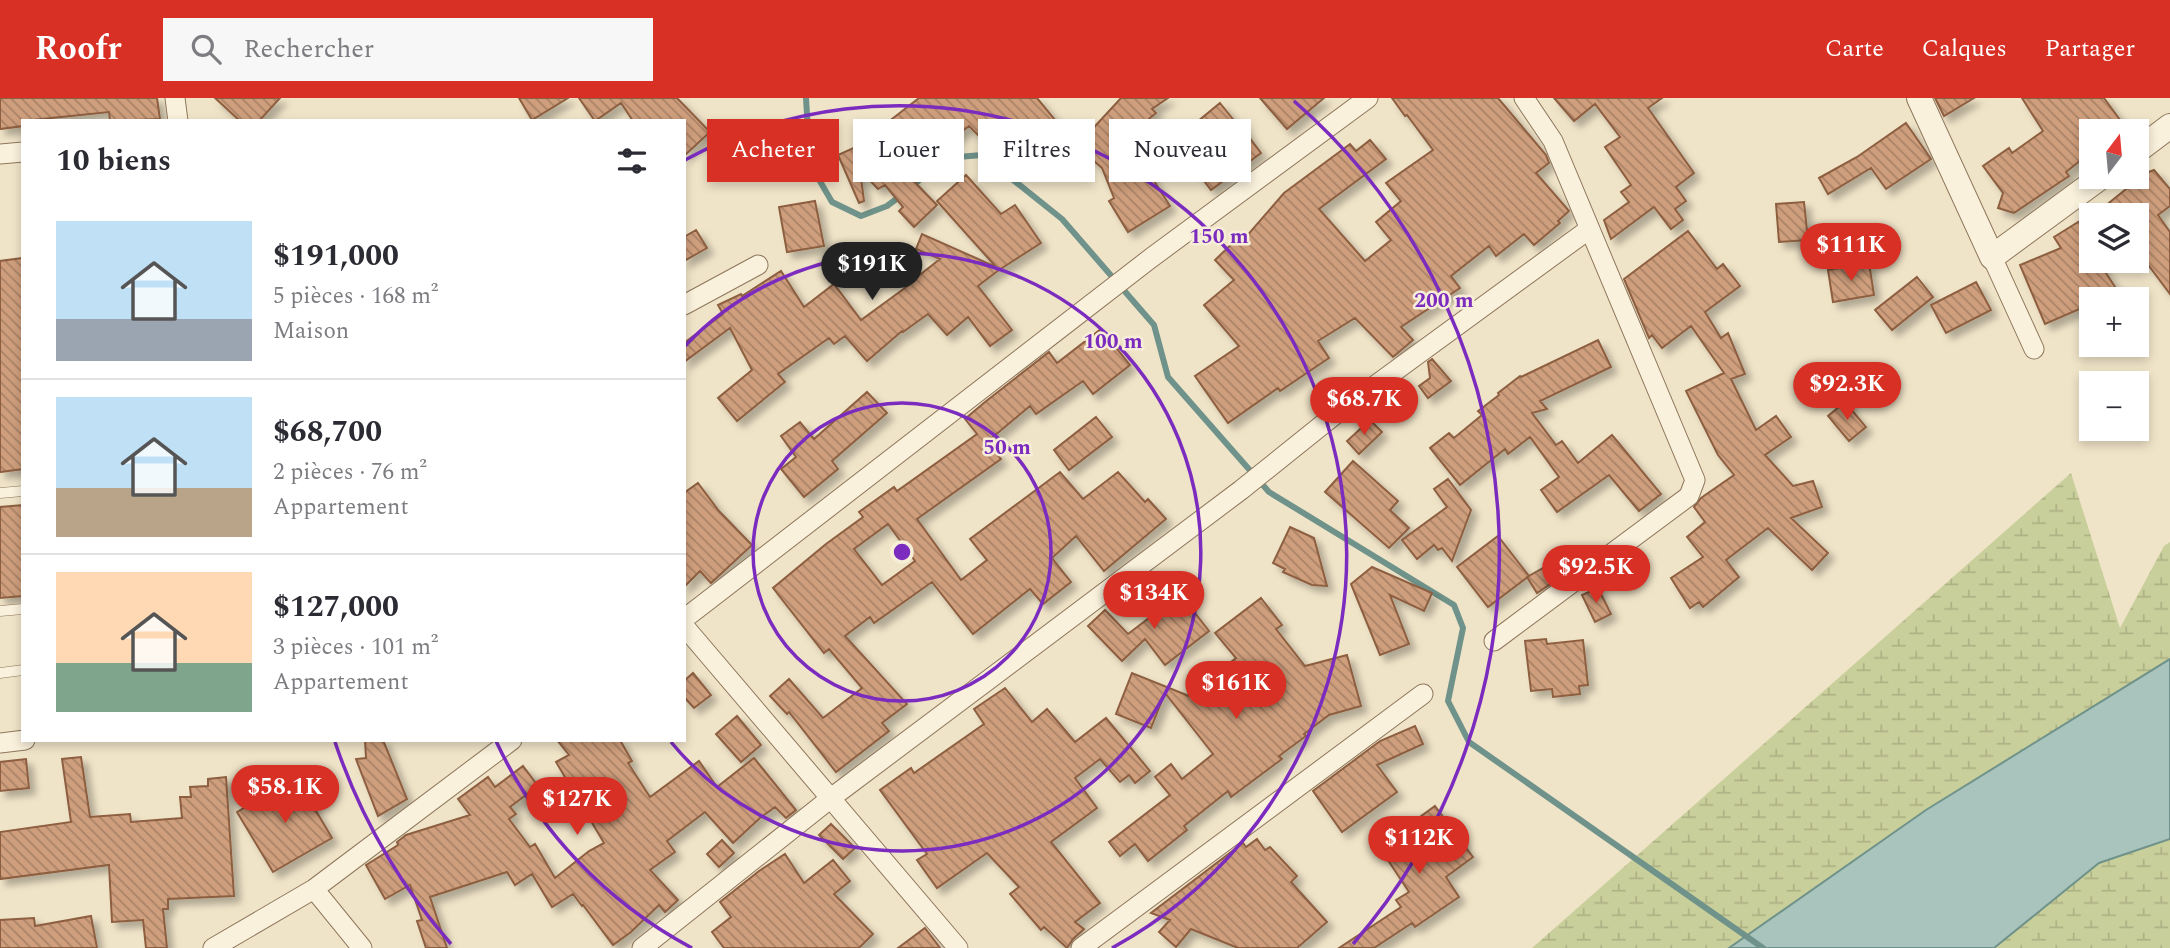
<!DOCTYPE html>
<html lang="fr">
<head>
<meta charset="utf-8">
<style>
	:root { --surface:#fff; --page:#f7f7f7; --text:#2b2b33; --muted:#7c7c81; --line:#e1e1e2; --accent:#d93025 }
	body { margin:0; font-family:Spectral,serif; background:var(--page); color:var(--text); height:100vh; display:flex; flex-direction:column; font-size:26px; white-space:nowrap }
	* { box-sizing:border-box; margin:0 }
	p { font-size:23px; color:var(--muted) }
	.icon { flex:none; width:38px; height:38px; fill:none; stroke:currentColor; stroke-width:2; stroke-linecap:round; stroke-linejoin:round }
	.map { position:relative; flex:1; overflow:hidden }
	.details { position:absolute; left:21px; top:21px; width:665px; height:623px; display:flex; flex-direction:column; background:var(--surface); border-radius:0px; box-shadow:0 4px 10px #0003 }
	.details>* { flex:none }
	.top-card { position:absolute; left:707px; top:21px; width:665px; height:63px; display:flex; gap:14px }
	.needle { width:46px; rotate:16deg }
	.buttons { position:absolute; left:2079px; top:21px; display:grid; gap:14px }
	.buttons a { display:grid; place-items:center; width:70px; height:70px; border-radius:0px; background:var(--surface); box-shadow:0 4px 10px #0003; font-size:35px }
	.price { position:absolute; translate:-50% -60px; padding:0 16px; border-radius:24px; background:var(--accent); color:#fff; font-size:23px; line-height:46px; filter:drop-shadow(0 2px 4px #0008) }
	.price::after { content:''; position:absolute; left:50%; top:42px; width:21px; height:16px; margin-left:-10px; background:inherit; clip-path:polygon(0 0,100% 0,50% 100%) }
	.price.on { background:#222; color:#fff }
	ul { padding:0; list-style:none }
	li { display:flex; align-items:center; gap:21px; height:175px; padding:0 35px }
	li+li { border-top:2px solid var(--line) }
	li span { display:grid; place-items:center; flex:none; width:196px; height:140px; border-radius:0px; color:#555 }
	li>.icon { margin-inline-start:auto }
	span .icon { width:84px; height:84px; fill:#fffc; stroke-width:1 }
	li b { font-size:30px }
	h2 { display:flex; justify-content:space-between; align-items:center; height:84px; padding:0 35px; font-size:30px }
	.pill { padding:0 24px; border-radius:0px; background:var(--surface); box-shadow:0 4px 10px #0003; font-size:24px; line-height:63px }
	.pill.on { background:var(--accent); color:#fff }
	header { display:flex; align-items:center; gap:42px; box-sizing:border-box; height:98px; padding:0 35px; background:var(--accent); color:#fff }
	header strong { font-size:33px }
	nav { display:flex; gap:38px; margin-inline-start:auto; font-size:24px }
	.search { width:490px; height:63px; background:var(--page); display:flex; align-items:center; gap:18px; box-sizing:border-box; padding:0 24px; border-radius:0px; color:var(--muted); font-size:26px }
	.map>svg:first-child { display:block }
	.wetland { fill:url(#wetland-marsh) }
	.water { fill:#a9c4bc; stroke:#6f938a; stroke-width:2 }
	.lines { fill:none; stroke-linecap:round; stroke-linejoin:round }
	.stream { stroke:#6f938a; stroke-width:6 }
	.building { fill:url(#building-back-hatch); stroke:#8d5f41; stroke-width:2; fill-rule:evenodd; filter:url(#shadow) }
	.service-casing { stroke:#8d765c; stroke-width:11 }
	.minor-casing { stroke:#8d765c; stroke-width:21 }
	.tertiary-casing { stroke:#8d765c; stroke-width:26 }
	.service { stroke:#faf1dc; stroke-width:10 }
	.minor { stroke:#faf1dc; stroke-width:19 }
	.tertiary { stroke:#faf1dc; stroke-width:24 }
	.ring { fill:none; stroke:#7b2cbf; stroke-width:3.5 }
	.centre { fill:#7b2cbf; stroke:#f7eed8; stroke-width:3.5 }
	.ring-label { font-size:21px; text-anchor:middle; font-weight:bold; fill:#7b2cbf; stroke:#f7eed8; stroke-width:5; stroke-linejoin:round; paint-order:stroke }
</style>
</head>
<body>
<header>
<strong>Roofr</strong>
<div class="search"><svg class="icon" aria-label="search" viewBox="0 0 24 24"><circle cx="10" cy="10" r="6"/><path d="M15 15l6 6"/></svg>Rechercher</div>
<nav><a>Carte</a><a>Calques</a><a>Partager</a></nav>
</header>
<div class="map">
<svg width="2170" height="850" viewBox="0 0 2170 850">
	<defs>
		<pattern id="wetland-marsh" width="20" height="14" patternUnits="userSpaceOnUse" patternTransform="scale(1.75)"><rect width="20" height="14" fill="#c9cf9b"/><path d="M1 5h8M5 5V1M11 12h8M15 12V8" fill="none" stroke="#aeb285"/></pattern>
		<pattern id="building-back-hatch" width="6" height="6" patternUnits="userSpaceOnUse" patternTransform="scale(1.75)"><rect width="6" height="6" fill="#cf9f7d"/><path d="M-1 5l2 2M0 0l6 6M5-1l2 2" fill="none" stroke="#a98266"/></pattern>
		<filter id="shadow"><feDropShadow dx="6" dy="6" stdDeviation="3.5" flood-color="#0004"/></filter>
	</defs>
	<rect width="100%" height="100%" fill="#f0e4c8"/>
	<path class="wetland" d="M2071 375 2120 530 2164 448 2170 444V561L1926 712 1729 850H1532Z
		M2170 741V850H1994L2099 765Z"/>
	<path class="water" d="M2170 561V741L2099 765 1994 850H1729L1926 712Z"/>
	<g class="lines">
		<path class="stream" d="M806 0 810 66 832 104 861 118 887 108 903 96
			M911 89 946 60 982 57 1062 121 1154 227 1168 279 1269 394 1454 507 1463 530 1448 603 1469 644 1763 850"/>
	</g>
	<path class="building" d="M0 0H157L160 21 110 23 109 14 23 23V28L0 31Z
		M215 0H280L259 23H240Z
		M519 0H568L532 22Z
		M579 0H677L710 34 684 58V23H633L621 5 595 23Z
		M919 0H1037L1056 23 1021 51 1003 30 987 46 969 28 951 42 950 40 907 76 937 107 914 129 899 113 903 109 885 87 878 91 860 72 864 103 859 105 838 57 856 49Z
		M1121 0H1168L1152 11 1156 15 1137 31 1166 52 1149 75 1170 108 1128 134 1109 103 1114 100 1102 70 1085 55V39Z
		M1260 0H1324L1287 31Z
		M1392 0H1498L1546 57 1549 65 1536 75 1569 113 1558 123 1560 125 1534 147 1524 136 1496 158 1489 148 1451 178 1460 190 1401 229 1413 242 1393 259 1355 220 1318 243 1329 260 1280 293 1278 290 1228 325 1195 278 1239 248 1204 207 1234 182 1215 162 1242 136 1246 139 1284 95 1350 46 1356 53 1370 42 1386 61 1319 111 1365 163 1391 142 1376 124 1401 103 1386 85 1433 52 1407 17 1405 18Z
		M1554 0H1662L1648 10 1694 75 1676 89 1686 103 1675 111 1683 122 1671 131 1654 109 1611 141 1604 122 1629 104 1621 94 1631 87 1605 49 1620 39 1595 6 1574 23Z
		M1935 0H1974L1944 18Z
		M2022 0H2104L2128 33H2091V54L2066 74 2069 78 2014 115 1998 110 2003 95 1983 68 2009 50 2012 55 2043 33Z
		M1220 5 1236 25 1237 23 1261 55 1211 92 1174 43Z
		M1906 25 1931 61 1886 91 1871 70 1828 96 1819 80 1857 59Z
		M2154 72 2170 91V108L2158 117 2170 134V196L2137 152V117H2094L2146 75Z
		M966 77 1001 116 1015 107 1041 145 999 172 978 188 1012 232 990 248 968 219 947 237 928 216 903 234 902 233 867 263 845 238 834 246 829 240 778 276 785 284 737 323 718 300 752 272 730 230 684 264V245L723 216 718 207 741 196 742 198 781 173 804 209 834 186 861 222 909 187 908 186 940 161 916 151 922 136 996 169 937 103Z
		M815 103 824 148 787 154 779 109Z
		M1804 104 1808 142 1779 144 1776 106Z
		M2091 116V163H2098L2123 201H2091V206L2045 226 2020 167 2061 150 2054 139Z
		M696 132 707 150 684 163V139Z
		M1688 133 1717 171 1723 166 1740 188 1705 214 1721 240 1728 235 1745 276 1731 281 1756 332 1776 318 1791 339 1765 357 1793 388 1813 383 1822 409 1791 420 1828 455 1812 472 1768 430 1726 462 1739 479 1703 509 1699 504 1690 510 1671 480 1703 459 1687 439 1705 424 1694 409 1701 400 1734 377 1718 357 1686 293 1724 275 1691 228 1662 250 1652 237 1649 240 1624 181Z
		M23 160V371L0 374V163Z
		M1869 165 1874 197 1833 204 1828 172Z
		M1917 179 1933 199 1892 232 1875 212Z
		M1976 184 1991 212 1946 235 1931 207Z
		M1101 231 1130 267 1093 296 1083 283 1036 316 1030 308 987 344 1001 361 917 421 961 482 987 462 970 441 1060 374 1083 401 1118 374 1145 404 1148 401 1166 421 1104 473 1076 438 1052 460 1071 484 1043 506 1030 491 973 536 932 484 874 525 870 519 845 538 907 606 882 625 889 633 836 674 789 614 787 616 770 598 789 581 823 620 862 590 829 551 824 555 773 490 826 446 863 419 859 414 894 389 897 393 977 336 965 321 985 304 1049 254 1057 265ZM888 426 915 463 882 487 854 451Z
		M1598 242 1611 269 1540 303 1547 311 1532 315 1556 347 1562 343 1578 365 1612 337 1661 396 1639 413 1609 377 1557 414 1541 392 1559 379 1530 339 1508 356 1505 351 1460 387 1430 350 1449 335 1454 340 1482 317 1478 313 1499 297 1498 295 1520 278 1521 279Z
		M1432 261 1451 283 1428 300 1419 288 1430 280 1428 264Z
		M867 294 887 315 832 363 838 371 804 399 781 371 796 359 781 338 800 324 814 341Z
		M1845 304 1866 329 1849 343 1828 318Z
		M1096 319 1112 339 1069 372 1054 352Z
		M1370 322 1382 334 1359 356 1347 343Z
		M1353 363 1398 403 1390 412 1409 430 1389 450 1325 394Z
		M1448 381 1471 412 1452 463 1442 450 1438 452 1434 447 1417 461 1402 442 1447 409 1434 391Z
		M698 385 719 413 752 447 711 485 700 473 684 489V395Z
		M23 407V498L0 500V409Z
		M1290 429 1314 440 1327 488 1312 487 1283 474 1285 471 1273 465Z
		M1498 438 1529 478 1488 509 1457 469Z
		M1550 466 1559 480 1537 495 1527 479Z
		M1372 469 1432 495 1424 513 1390 497 1409 546 1380 557 1351 486Z
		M1598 490 1611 516 1595 524 1582 497Z
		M1178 493 1209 533 1165 567 1145 541 1122 563 1088 528 1105 512 1128 536 1162 510 1160 507Z
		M1261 500 1282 527 1276 531 1305 568 1347 557 1361 608 1329 617 1304 636 1306 638 1279 658 1282 661 1231 699 1228 693 1184 728 1187 732 1148 763 1135 746 1120 758 1109 744 1170 697 1155 679 1171 666 1182 681 1213 656 1165 595 1151 630 1116 616 1132 575 1189 598 1223 573 1222 571 1236 560 1215 535Z
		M1546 541 1547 546 1583 542 1588 587 1579 588 1580 596 1553 599 1552 591 1531 593 1525 543Z
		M693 575 711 597 694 610 684 599V583Z
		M1005 590 1032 624 1047 611 1075 644 1106 620 1150 673 1135 685 1129 677 1120 684 1100 661 1075 680 1097 710 1051 744 1100 805 1075 824 1084 831 1073 841 1067 850 1044 829 1041 832 1010 796 1019 789 987 755 937 790 917 762 927 756 880 692 911 670 914 675 984 626 974 611Z
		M737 618 761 647 741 664 716 636Z
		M1415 628 1423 646 1377 667 1397 694 1342 734 1313 693 1380 643Z
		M365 642H383L407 701 378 718 356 661 366 660Z
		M557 642H620L632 663 628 665 650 699 699 663 717 689 754 660 796 712 786 720 775 709 760 720 733 745 705 714 667 743 675 754 650 772 678 802 665 814 659 807 631 834 613 847 583 807 582 808 573 796 552 809 532 776 515 787 507 774 430 799 447 850H426L417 823 422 822 410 787 385 801 366 767 398 747 397 744 406 737 470 717 458 701 488 679 495 689 523 668 538 688 510 709 516 716 509 721 530 749 535 746 555 780 589 753 604 745 556 664 569 657Z
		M81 659 90 719 130 716 131 724 182 720 180 699H191L190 689 208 688V681L226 679 234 798 168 801V811H163L167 850H146L143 822 112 824 109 767 0 781V734L71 724 62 661Z
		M26 661 29 690 0 693V664Z
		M296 679 332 740 273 774 237 714Z
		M1435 708 1473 759 1446 779 1459 799 1415 829 1412 825 1374 850H1339L1401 809 1396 802 1409 794 1380 750 1411 730 1409 727Z
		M831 726 855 750 843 761 819 737Z
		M1257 741 1265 752 1270 749 1297 778 1291 784 1327 824 1297 850H1238L1191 831 1176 849 1159 834 1170 822 1151 815 1243 745 1246 749Z
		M722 742 734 755 719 769 707 756Z
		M785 756 804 785 833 762 850 783 834 796 873 836 859 850H724L712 834 731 819 720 804 759 773Z
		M91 818 97 850H0V822L34 820 35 828Z
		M925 830 940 850H898Z"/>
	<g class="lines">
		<g class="service-casing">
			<path id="service" d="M0 395 23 393
				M0 513 23 511
				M0 575 23 572"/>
		</g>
		<g class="minor-casing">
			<path id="minor" d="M175 0 178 23
				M0 56 23 54
				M1992 159 2034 251
				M684 207 758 167
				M684 521 1151 160 1368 0
				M684 528 958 850
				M1494 543 1689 398 1695 382 1553 43 1524 0
				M0 645 25 642
				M314 791 362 850
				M213 850 314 791 512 642
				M642 850 831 700 1241 392 1332 319 1588 132
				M1081 850 1423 596"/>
		</g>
		<g class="tertiary-casing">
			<path id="tertiary" d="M1919 0 1992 159 2101 79
				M2137 53 2170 28"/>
		</g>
		<use href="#service" class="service"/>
		<use href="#minor" class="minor"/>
		<use href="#tertiary" class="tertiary"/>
	</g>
	<g class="ring">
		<circle cx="902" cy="454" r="149"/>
		<path d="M685 248A299 299 0 1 1 671 644"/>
		<path d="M692 850A448 448 0 0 1 496 643M685 62A448 448 0 1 1 1112 850"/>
		<path d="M451 846A598 598 0 0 1 335 644M1294 3A598 598 0 0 1 1353 846"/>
	</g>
	<circle cx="902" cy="454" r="10" class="centre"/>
	<g class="ring-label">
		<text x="1219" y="145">150 m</text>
		<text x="1444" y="209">200 m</text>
		<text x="1113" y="250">100 m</text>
		<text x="1007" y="356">50 m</text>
	</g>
</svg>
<div class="buttons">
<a><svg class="needle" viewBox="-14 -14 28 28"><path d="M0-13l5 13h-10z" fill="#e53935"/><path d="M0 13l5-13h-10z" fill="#7c7c81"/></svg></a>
<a><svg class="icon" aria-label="layers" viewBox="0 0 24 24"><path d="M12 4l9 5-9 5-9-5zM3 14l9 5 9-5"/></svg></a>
<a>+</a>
<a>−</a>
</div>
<b class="price" style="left:1851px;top:185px">$111K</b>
<b class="price on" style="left:872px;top:204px">$191K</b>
<b class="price" style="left:1847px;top:324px">$92.3K</b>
<b class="price" style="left:1364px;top:339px">$68.7K</b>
<b class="price" style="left:1596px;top:507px">$92.5K</b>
<b class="price" style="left:1154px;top:533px">$134K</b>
<b class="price" style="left:1236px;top:623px">$161K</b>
<b class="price" style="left:285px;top:727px">$58.1K</b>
<b class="price" style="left:577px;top:739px">$127K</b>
<b class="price" style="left:1419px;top:778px">$112K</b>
<div class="top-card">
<a class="pill on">Acheter</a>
<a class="pill">Louer</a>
<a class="pill">Filtres</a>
<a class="pill">Nouveau</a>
</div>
<section class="details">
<h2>10 biens<svg class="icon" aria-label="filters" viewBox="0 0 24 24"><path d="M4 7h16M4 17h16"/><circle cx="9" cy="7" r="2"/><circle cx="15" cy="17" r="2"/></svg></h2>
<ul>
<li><span style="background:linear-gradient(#bfe0f5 70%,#9aa5b1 0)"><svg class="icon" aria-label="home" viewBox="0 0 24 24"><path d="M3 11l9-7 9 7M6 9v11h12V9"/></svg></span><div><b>$191,000</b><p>5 pièces · 168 m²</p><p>Maison</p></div></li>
<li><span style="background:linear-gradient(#bfe0f5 65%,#b9a48a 0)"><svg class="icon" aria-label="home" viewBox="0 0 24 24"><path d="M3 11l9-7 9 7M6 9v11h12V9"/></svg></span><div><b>$68,700</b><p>2 pièces · 76 m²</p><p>Appartement</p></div></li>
<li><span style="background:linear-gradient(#ffd9b3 65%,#7fa58c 0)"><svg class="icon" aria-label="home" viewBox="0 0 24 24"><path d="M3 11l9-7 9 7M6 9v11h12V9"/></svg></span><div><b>$127,000</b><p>3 pièces · 101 m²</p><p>Appartement</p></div></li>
</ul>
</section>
</div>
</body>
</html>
